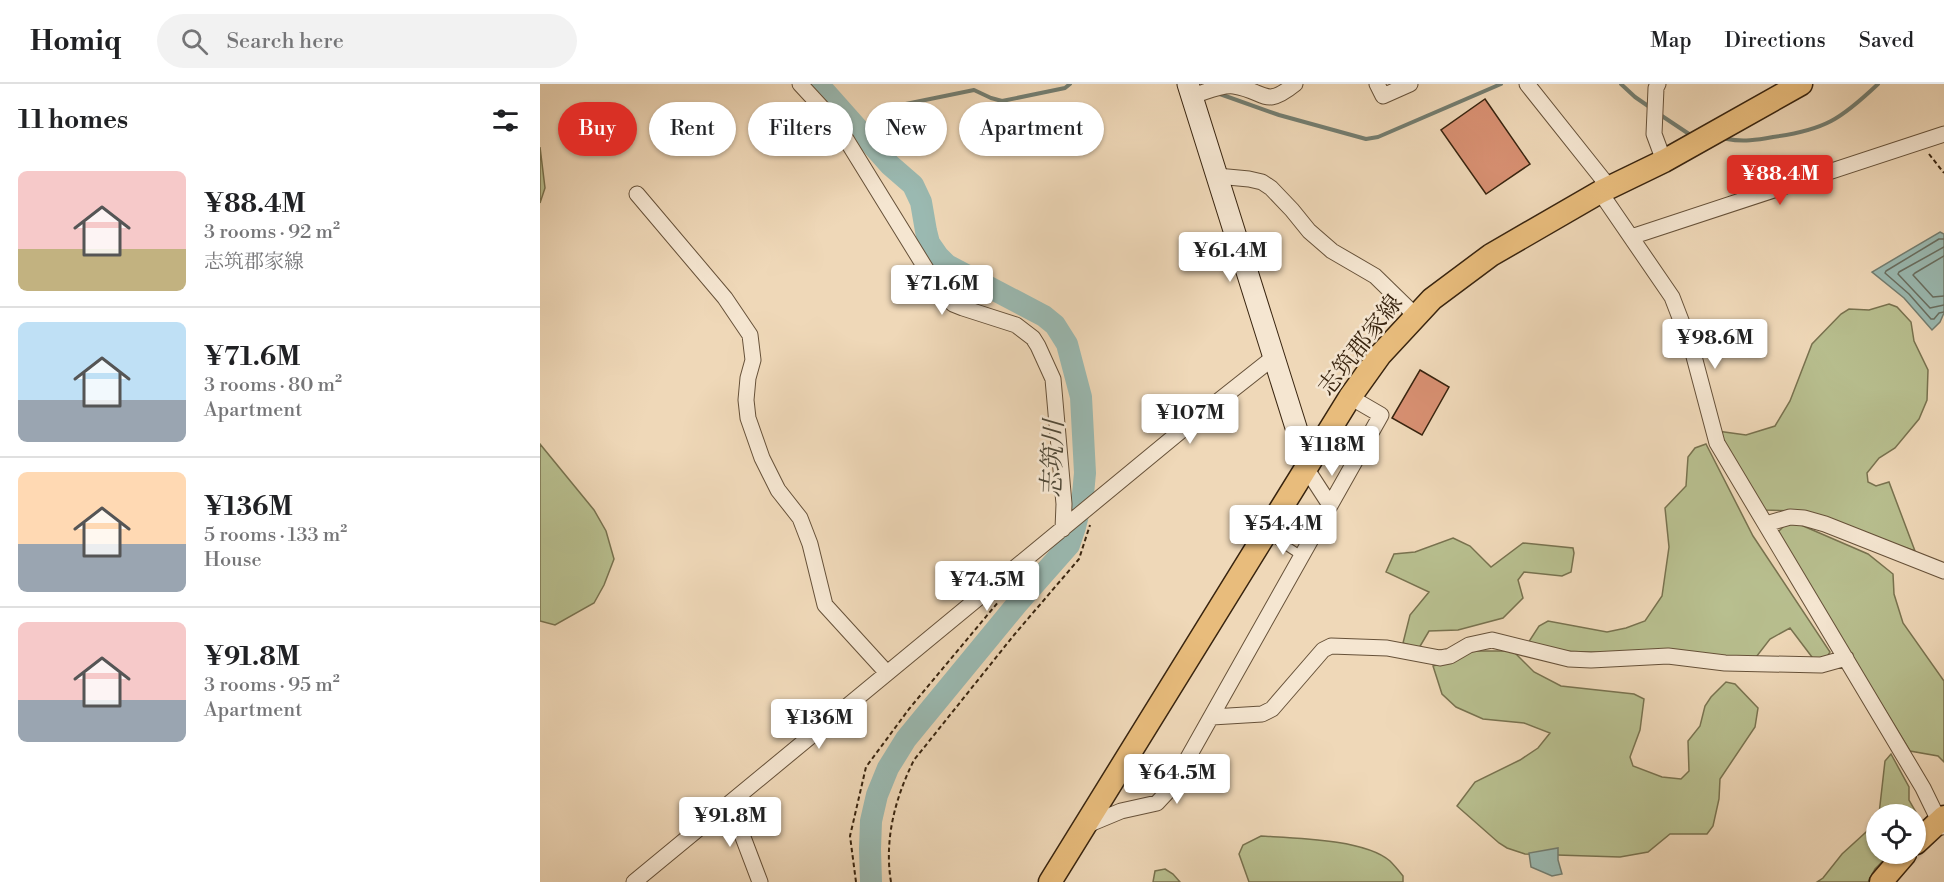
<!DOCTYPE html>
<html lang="en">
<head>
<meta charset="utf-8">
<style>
	:root { --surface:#fff; --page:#f2f2f2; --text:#202124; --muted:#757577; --line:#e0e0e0; --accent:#d93025 }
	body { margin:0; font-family:"Libre Bodoni","Noto Serif JP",serif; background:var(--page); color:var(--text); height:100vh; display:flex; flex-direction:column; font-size:22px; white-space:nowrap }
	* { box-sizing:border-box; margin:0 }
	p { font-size:20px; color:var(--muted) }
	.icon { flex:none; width:33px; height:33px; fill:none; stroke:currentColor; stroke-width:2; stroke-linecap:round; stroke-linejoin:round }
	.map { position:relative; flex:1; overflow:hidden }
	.panel { display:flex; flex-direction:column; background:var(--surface); width:540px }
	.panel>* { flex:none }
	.guide { position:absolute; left:18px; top:18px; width:570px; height:54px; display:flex; gap:12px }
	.fabs { position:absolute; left:1326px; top:720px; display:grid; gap:12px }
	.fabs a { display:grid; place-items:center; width:60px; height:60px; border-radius:50%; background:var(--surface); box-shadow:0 2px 4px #0004; font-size:30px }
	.price { position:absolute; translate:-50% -51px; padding:0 14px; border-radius:6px; background:#fff; color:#222; font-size:20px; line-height:39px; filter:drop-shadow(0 2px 3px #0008) }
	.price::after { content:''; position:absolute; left:50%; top:36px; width:18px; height:14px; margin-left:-9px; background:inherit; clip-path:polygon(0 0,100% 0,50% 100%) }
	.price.active { background:var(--accent); color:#fff }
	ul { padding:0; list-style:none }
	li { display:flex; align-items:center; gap:18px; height:150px; padding:0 18px }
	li+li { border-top:2px solid var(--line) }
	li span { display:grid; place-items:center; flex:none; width:168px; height:120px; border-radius:9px; color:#555 }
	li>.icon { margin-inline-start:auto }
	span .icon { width:72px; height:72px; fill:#fffc; stroke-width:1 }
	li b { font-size:26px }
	h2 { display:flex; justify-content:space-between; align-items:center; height:72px; padding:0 18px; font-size:26px }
	.chip { padding:0 21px; border-radius:27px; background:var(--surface); box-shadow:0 2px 4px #0004; font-size:21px; line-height:54px }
	.chip.active { background:var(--accent); color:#fff }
	header { display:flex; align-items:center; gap:36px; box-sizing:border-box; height:84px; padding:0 30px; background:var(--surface); border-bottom:2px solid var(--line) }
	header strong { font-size:28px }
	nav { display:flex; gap:33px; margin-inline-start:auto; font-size:21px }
	.search { width:420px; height:54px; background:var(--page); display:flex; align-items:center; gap:15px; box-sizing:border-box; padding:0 21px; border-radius:33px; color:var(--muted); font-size:22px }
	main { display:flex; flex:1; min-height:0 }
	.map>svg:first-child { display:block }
	.green { fill:#b8bf8f; stroke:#78724f; stroke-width:1.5 }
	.water { fill:#9ab9b1; stroke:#737d70; stroke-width:1.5 }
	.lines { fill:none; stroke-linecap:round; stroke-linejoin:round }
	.shore { stroke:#696e60; stroke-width:1.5 }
	.stream { stroke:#737d70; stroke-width:4 }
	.river { stroke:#9ab9b1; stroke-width:22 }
	.building { fill:#d89072; stroke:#38240f; stroke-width:1.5 }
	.service-casing { stroke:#665139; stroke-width:10 }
	.minor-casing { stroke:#665139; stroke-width:17 }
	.secondary-casing { stroke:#38240f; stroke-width:23 }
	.primary-casing { stroke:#38240f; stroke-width:25 }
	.path { stroke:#38240f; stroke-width:2; stroke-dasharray:4.5 3; stroke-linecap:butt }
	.service { stroke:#f5e6d1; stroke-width:8 }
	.minor { stroke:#f5e6d1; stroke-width:15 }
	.secondary { stroke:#f5e6d1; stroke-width:21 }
	.primary { stroke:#e8bc7c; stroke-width:22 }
	.labels { text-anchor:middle; stroke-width:5; stroke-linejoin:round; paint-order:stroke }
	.street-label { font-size:24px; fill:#38240f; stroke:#f5e6d1 }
	.water-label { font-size:26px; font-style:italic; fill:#504938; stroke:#f5e6d1 }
</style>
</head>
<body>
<header>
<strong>Homiq</strong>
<div class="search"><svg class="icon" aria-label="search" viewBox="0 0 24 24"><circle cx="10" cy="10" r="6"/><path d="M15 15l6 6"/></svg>Search here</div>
<nav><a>Map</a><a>Directions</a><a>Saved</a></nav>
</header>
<main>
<section class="panel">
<h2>11 homes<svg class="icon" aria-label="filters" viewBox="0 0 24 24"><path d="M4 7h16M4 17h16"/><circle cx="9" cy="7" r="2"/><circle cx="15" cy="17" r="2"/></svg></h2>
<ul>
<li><span style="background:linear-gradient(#f6c9c9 65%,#c2b280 0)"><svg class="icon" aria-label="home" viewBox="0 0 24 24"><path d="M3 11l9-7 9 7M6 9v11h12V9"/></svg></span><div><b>¥88.4M</b><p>3 rooms · 92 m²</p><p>志筑郡家線</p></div></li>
<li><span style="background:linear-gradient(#bfe0f5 65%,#9aa5b1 0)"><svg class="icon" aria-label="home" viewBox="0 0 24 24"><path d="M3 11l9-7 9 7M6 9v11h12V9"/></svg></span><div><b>¥71.6M</b><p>3 rooms · 80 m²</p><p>Apartment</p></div></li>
<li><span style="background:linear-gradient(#ffd9b3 60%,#9aa5b1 0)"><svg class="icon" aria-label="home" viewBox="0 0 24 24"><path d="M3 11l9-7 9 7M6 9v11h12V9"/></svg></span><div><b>¥136M</b><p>5 rooms · 133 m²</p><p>House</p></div></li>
<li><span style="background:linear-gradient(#f6c9c9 65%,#9aa5b1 0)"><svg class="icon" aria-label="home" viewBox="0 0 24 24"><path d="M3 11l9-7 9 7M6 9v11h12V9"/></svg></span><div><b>¥91.8M</b><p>3 rooms · 95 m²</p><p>Apartment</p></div></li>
</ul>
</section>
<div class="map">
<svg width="1404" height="798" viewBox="0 0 1404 798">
	<rect width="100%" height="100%" fill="#efd8b8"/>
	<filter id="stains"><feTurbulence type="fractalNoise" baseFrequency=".00333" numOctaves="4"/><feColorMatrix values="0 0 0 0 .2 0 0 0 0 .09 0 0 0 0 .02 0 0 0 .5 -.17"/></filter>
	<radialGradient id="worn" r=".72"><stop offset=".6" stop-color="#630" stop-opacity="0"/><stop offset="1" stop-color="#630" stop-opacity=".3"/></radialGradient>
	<path class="green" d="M0 63 5 104 0 119Z
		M1349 220 1357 223 1371 238 1374 257 1388 286 1387 316 1379 335 1355 364 1339 374 1327 389 1328 398 1336 402 1349 398 1375 467 1259 427 1225 426 1177 347 1206 351 1235 342 1250 317 1272 260 1301 230 1309 225 1329 226Z
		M0 360 54 426 66 447 74 475 64 501 54 519 15 541 0 537Z
		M1166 360 1213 452 1290 568 1284 578 1275 577 1250 544 1230 555 1213 577 1113 570 1014 567 988 559 999 542 1008 537 1067 548 1086 544 1105 537 1122 512 1129 463 1125 424 1146 402 1148 373 1155 364Z
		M1254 438 1328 470 1353 490 1354 510 1363 539 1404 597V678L1398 672 1370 667 1237 449 1244 442Z
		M913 454 930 462 951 483 983 459 1033 464 1034 469 1031 488 1022 492 984 488 978 496 983 514 963 534 918 546 889 547 879 564 863 559 870 531 889 508 846 488 854 470 875 468Z
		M931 567H973L994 588 1021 602 1094 610 1104 615 1100 646 1090 673 1093 682 1122 693 1141 695 1149 687 1148 657 1160 642 1165 622 1171 613 1186 598 1195 600 1218 624 1215 643 1180 695 1179 715 1173 742 1167 750H1130L1108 768 1080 773 985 770 967 764 959 759 917 722 935 698 980 676 998 664 1010 649 984 639 943 635 916 623 902 610 893 582 912 576Z
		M1351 670 1369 703V716L1381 737 1376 743V730H1339L1345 677Z
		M1336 739V770H1350L1335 785 1328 798H1277L1283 794 1302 770Z
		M721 752C754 754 825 755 850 777 855 782 859 787 863 792V798H709L699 770 703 761Z
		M625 785 633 790 640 798H613L615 787Z"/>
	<path class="water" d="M1400 148 1404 150V229L1400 238 1392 246 1364 214 1332 188Z
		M1018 764V776L1022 790 1012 792 991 783 989 769Z"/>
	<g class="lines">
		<path class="shore" d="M1404 155H1399L1346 187 1345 189 1369 210 1391 235H1394L1399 229 1404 228
			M1404 163 1359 188 1358 190 1390 224 1404 221
			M1404 172 1375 189 1373 191 1393 213 1404 212"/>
		<path class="stream" d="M1081 0 1095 13 1111 24
			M677 9 739 31 826 55 838 53 961 0
			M1119 30 1149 50
			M1187 55C1203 58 1217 56 1233 53 1285 46 1301 35 1338 0
			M350 81 351 23 434 6 451 14 462 17 525 4 530 0"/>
		<path class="river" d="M278 0 350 81 373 101 381 118 386 147 389 159 398 172 407 181 504 232 515 241 527 260 541 313 545 389 543 410 535 443 529 461 477 520 366 655 348 684 337 711 331 737 330 765 331 798"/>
	</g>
	<path class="building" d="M945 15 990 80 946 110 901 46Z
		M880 286 909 303 882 351 852 334Z"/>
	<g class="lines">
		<g class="service-casing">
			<path id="service" d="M728 450 762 472"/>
		</g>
		<g class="minor-casing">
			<path id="minor" d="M260 0 296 39 399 206 413 220 423 224 476 241 493 254 498 262 513 295 524 420 523 445
				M837 0 843 12 870 0
				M987 0 1069 103
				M1118 0 1116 4 1114 50 1124 77
				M652 12C664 9 681 0 694 2 726 7 724 25 755 0
				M677 92 709 95 722 98 731 104 752 126 769 147 792 167 835 192 876 232
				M1060 108 1132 213 1152 265 1177 359 1383 704 1402 743
				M97 110 185 214 210 251 213 276 208 294 206 316 208 334 222 374 238 406 260 434 270 460 285 521 347 589
				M1091 153 1404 50
				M766 384 790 421
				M1226 440 1250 433 1264 434 1285 440 1404 487
				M672 633 722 630 732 625 783 566 791 562 847 564 900 574 910 572 929 561 952 556 1029 575 1051 576 1128 572 1185 579 1281 581 1306 574
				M190 719 220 798
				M545 742 581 727 617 719 631 704 841 331 810 313
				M94 798 653 337 734 273"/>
		</g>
		<g class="secondary-casing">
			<path id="secondary" d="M648 0 764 369 770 377"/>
		</g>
		<g class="primary-casing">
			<path id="primary" d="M1376 759 1404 733
				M510 798 810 313 840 271 892 215 951 171 1060 108 1124 77 1261 0
				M1341 798 1365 770"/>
		</g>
		<path class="path" d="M1389 70 1404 89
			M316 798 310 752 326 683 369 625 459 517
			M351 798C344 756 355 714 374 676L474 551 539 475 550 441"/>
		<use href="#service" class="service"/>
		<use href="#minor" class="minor"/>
		<use href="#secondary" class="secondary"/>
		<use href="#primary" class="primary"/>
	</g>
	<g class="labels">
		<g class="street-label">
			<text transform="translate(820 261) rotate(-52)" y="8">志筑郡家線</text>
		</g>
		<g class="water-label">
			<text transform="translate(512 375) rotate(-88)" y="9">志筑川</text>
		</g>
	</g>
	<rect width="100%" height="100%" filter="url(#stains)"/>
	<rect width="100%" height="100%" fill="url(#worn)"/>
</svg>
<div class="fabs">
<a><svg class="icon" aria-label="locate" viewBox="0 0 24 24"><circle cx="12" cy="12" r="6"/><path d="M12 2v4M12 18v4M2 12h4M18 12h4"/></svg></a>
</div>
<b class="price active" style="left:1240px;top:122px">¥88.4M</b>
<b class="price" style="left:690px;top:199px">¥61.4M</b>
<b class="price" style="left:402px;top:232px">¥71.6M</b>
<b class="price" style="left:1175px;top:286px">¥98.6M</b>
<b class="price" style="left:650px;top:361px">¥107M</b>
<b class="price" style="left:792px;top:393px">¥118M</b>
<b class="price" style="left:743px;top:472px">¥54.4M</b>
<b class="price" style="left:447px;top:528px">¥74.5M</b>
<b class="price" style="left:279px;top:666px">¥136M</b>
<b class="price" style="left:637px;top:721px">¥64.5M</b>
<b class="price" style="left:190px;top:764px">¥91.8M</b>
<div class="guide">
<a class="chip active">Buy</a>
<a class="chip">Rent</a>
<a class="chip">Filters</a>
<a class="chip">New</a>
<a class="chip">Apartment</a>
</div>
</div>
</main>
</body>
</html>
